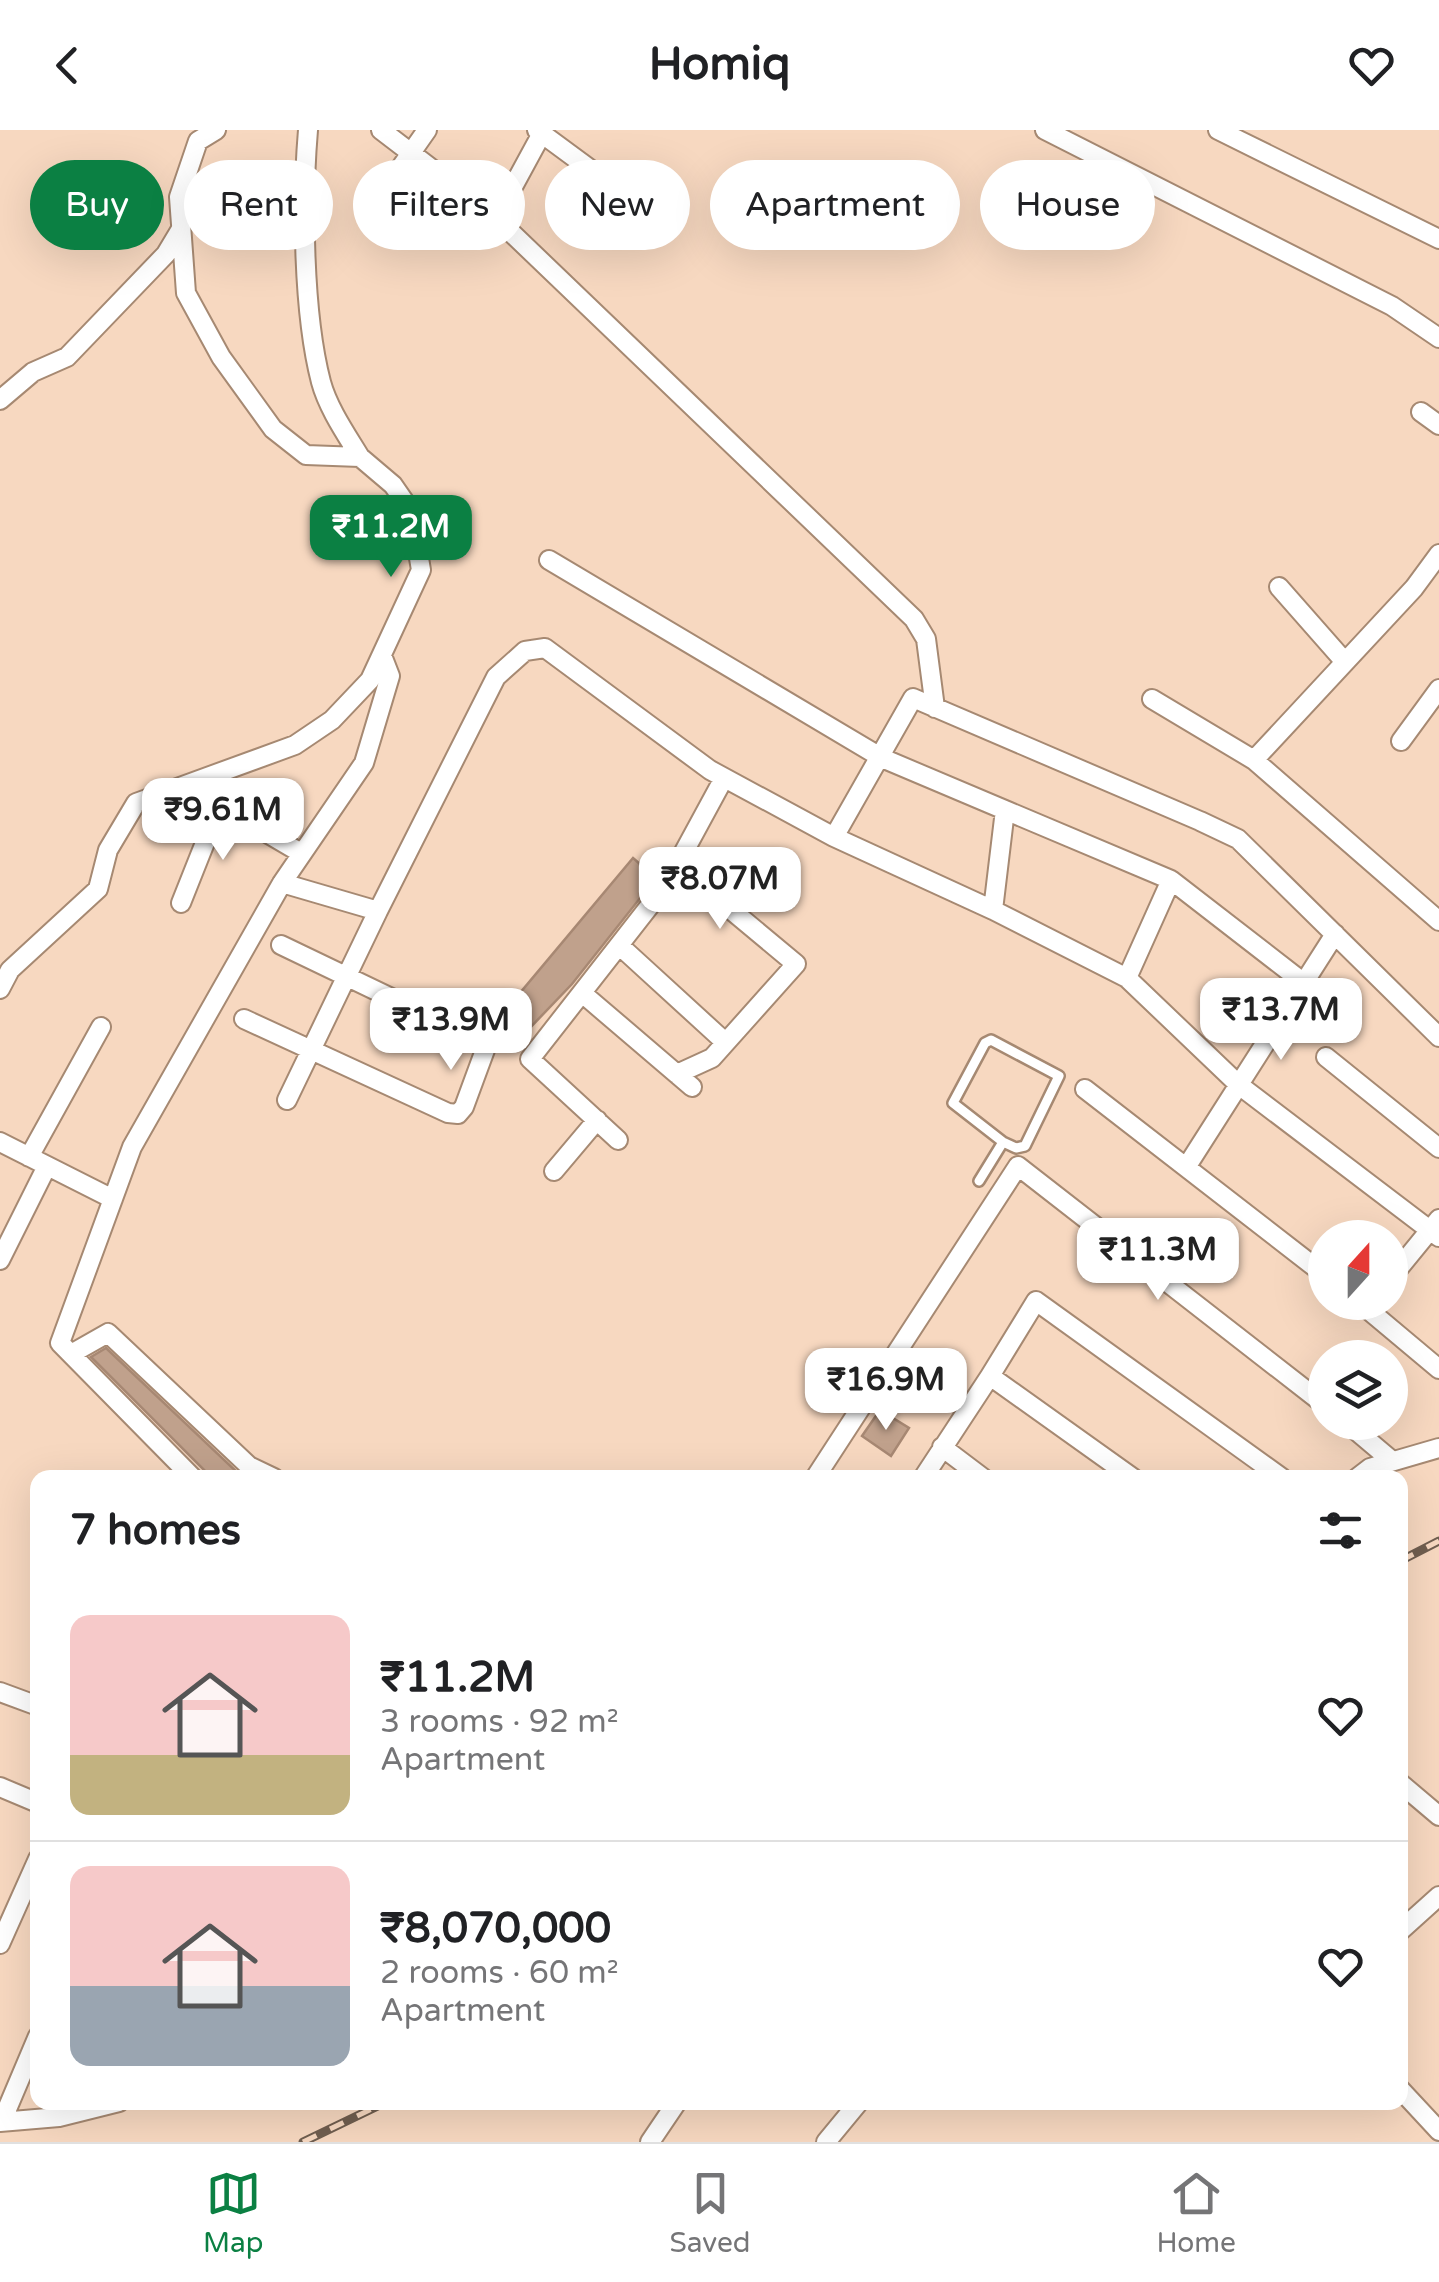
<!DOCTYPE html>
<html lang="en">
<head>
<meta charset="utf-8">
<style>
	:root { --surface:#fff; --page:#f2f2f2; --text:#202124; --muted:#757577; --line:#e0e0e0; --accent:#0b8043 }
	body { margin:0; font-family:"Varela Round",sans-serif; background:var(--page); color:var(--text); height:100vh; display:flex; flex-direction:column; font-size:38px; white-space:nowrap }
	* { box-sizing:border-box; margin:0 }
	p { font-size:32px; color:var(--muted) }
	.icon { flex:none; width:55px; height:55px; fill:none; stroke:currentColor; stroke-width:2; stroke-linecap:round; stroke-linejoin:round }
	.map { position:relative; flex:1; overflow:hidden }
	.sheet { position:absolute; left:30px; top:1340px; width:1378px; height:640px; display:flex; flex-direction:column; background:var(--surface); border-radius:20px; box-shadow:0 10px 40px #0002 }
	.sheet>* { flex:none }
	.hud { position:absolute; left:30px; top:30px; width:1380px; height:90px; display:flex; gap:20px }
	.needle { width:65px; rotate:21deg }
	.tools { position:absolute; left:1308px; top:1090px; display:grid; gap:20px }
	.tools a { display:grid; place-items:center; width:100px; height:100px; border-radius:50%; background:var(--surface); box-shadow:0 10px 40px #0002; font-size:50px }
	.price { position:absolute; translate:-50% -85px; padding:0 22px; border-radius:20px; background:#fff; color:#222; font-size:32px; line-height:65px; filter:drop-shadow(0 2px 5px #0008) }
	.price::after { content:''; position:absolute; left:50%; top:60px; width:30px; height:22px; margin-left:-15px; background:inherit; clip-path:polygon(0 0,100% 0,50% 100%) }
	.price.active { background:var(--accent); color:#fff }
	ul { padding:0; list-style:none }
	li { display:flex; align-items:center; gap:30px; height:250px; padding:0 40px }
	li+li { border-top:2px solid var(--line) }
	li span { display:grid; place-items:center; flex:none; width:280px; height:200px; border-radius:20px; color:#555 }
	li>.icon { margin-inline-start:auto }
	span .icon { width:120px; height:120px; fill:#fffc; stroke-width:1 }
	li b { font-size:42px }
	h2 { display:flex; justify-content:space-between; align-items:center; height:120px; padding:0 40px; font-size:42px }
	.tag { padding:0 35px; border-radius:45px; background:var(--surface); box-shadow:0 10px 40px #0002; font-size:35px; line-height:90px }
	.tag.active { background:var(--accent); color:#fff }
	header { display:flex; justify-content:space-between; align-items:center; height:130px; padding:0 40px; background:var(--surface); font-size:45px; font-weight:700 }
	.dock { display:flex; justify-content:space-around; align-items:center; height:140px; border-top:2px solid var(--line); background:var(--surface); font-size:28px; color:var(--muted) }
	.dock a { display:grid; justify-items:center; gap:5px }
	.dock .active { color:var(--accent) }
	.map>svg:first-child { display:block }
	.building { fill:#c0a18c; stroke:#a78873; stroke-width:2.5 }
	.lines { fill:none; stroke-linecap:round; stroke-linejoin:round }
	.lane-casing { stroke:#a68972; stroke-width:14 }
	.street-casing { stroke:#a68972; stroke-width:22 }
	.lane { stroke:#fff; stroke-width:9 }
	.street { stroke:#fff; stroke-width:18 }
	.rail-casing { stroke:#705e4f; stroke-width:9 }
	.rail { stroke:#f7d8c0; stroke-width:5; stroke-dasharray:15; stroke-linecap:butt }
</style>
</head>
<body>
<header><svg class="icon" aria-label="back" viewBox="0 0 24 24"><path d="M15 5l-7 7 7 7"/></svg>Homiq<svg class="icon" aria-label="heart" viewBox="0 0 24 24"><path d="M12 20l-8-8c-3-5 5-10 8-4 3-6 11-1 8 4z"/></svg></header>
<div class="map">
<svg width="1439" height="2012" viewBox="0 0 1439 2012">
	<rect width="100%" height="100%" fill="#f7d8c0"/>
	<path class="building" d="M633 728 656 748 572 854 526 902 504 882Z
		M106 1218 240 1345 244 1348H212L91 1227Z
		M880 1280 909 1298 891 1326 862 1306Z"/>
	<g class="lines">
		<g class="lane-casing">
			<path id="lane" d="M979 1051 1003 1012 1016 1018 1025 1016 1059 946 991 910 985 913 953 973 1003 1012"/>
		</g>
		<g class="street-casing">
			<path id="street" d="M308 0C302 71 303 183 321 252 328 278 346 304 360 327
				M381 0 496 88 914 489 926 509 935 578
				M537 0 655 87
				M1045 0 1392 176 1439 208
				M1218 0 1439 109
				M378 70 427 0
				M496 88 541 5
				M0 270 33 242 67 227 166 124 181 99
				M1421 282 1439 295
				M549 430 882 628 1005 680 993 780 1127 848 1239 955 1439 1107
				M1279 457 1345 532
				M1152 569 1254 630 1439 791
				M1401 611 1439 559
				M1254 630 1414 458 1439 424
				M187 656 301 723
				M1005 680 1171 750 1127 848
				M834 707 993 780
				M676 734 796 834 712 928 677 944
				M1171 750 1304 853
				M282 753 378 781 496 547 525 521 545 518 710 640 834 707 913 568 1200 691 1238 709 1439 907
				M181 773 220 675
				M620 816 725 912
				M0 859 10 840 98 759 108 720 136 673 295 615 332 590 370 550 421 440 411 381 393 355 360 327 306 325 273 299 221 227 186 163 179 67 198 11 216 0
				M582 863 692 957
				M244 889 448 983 458 984 464 977 485 920 481 911 281 815
				M1326 927 1439 1018
				M1085 959 1325 1145
				M287 970 378 781
				M618 1010 530 929 666 755 724 648
				M0 1012 113 1069
				M29 1027 101 897
				M1187 1036 1335 804
				M554 1041 597 990
				M0 1130 47 1036
				M1390 1149 1439 1089
				M1359 1172 1439 1239
				M71 1224 108 1203 249 1336 274 1348
				M990 1246 1036 1171 1282 1348
				M1346 1292 1391 1330
				M942 1317 983 1348
				M193 1348 60 1213 132 1017 282 753 364 633 390 546 383 528
				M815 1348 1018 1036 1325 1275
				M923 1348 990 1246 1133 1348
				M1357 1348 1370 1338 1439 1318
				M0 1562 38 1576
				M1400 1653 1439 1686
				M0 1657 38 1673
				M1400 1801 1439 1766
				M0 1814 38 1729
				M1400 1959 1439 2001
				M2 1991 38 1906
				M0 1992 59 1987 119 1972
				M650 2012 677 1972
				M826 2012 859 1972"/>
		</g>
		<use href="#lane" class="lane"/>
		<use href="#street" class="street"/>
		<g class="rail-casing">
			<path id="rail" d="M1400 1431 1439 1411
				M303 2012 386 1972"/>
		</g>
		<use href="#rail" class="rail"/>
	</g>
</svg>
<div class="tools">
<a><svg class="needle" viewBox="-14 -14 28 28"><path d="M0-13l5 13h-10z" fill="#e53935"/><path d="M0 13l5-13h-10z" fill="#757577"/></svg></a>
<a><svg class="icon" aria-label="layers" viewBox="0 0 24 24"><path d="M12 4l9 5-9 5-9-5zM3 14l9 5 9-5"/></svg></a>
</div>
<b class="price active" style="left:391px;top:450px">₹11.2M</b>
<b class="price" style="left:223px;top:733px">₹9.61M</b>
<b class="price" style="left:720px;top:802px">₹8.07M</b>
<b class="price" style="left:1281px;top:933px">₹13.7M</b>
<b class="price" style="left:451px;top:943px">₹13.9M</b>
<b class="price" style="left:1158px;top:1173px">₹11.3M</b>
<b class="price" style="left:886px;top:1303px">₹16.9M</b>
<div class="hud">
<a class="tag active">Buy</a>
<a class="tag">Rent</a>
<a class="tag">Filters</a>
<a class="tag">New</a>
<a class="tag">Apartment</a>
<a class="tag">House</a>
</div>
<section class="sheet">
<h2>7 homes<svg class="icon" aria-label="filters" viewBox="0 0 24 24"><path d="M4 7h16M4 17h16"/><circle cx="9" cy="7" r="2"/><circle cx="15" cy="17" r="2"/></svg></h2>
<ul>
<li><span style="background:linear-gradient(#f6c9c9 70%,#c2b280 0)"><svg class="icon" aria-label="home" viewBox="0 0 24 24"><path d="M3 11l9-7 9 7M6 9v11h12V9"/></svg></span><div><b>₹11.2M</b><p>3 rooms · 92 m²</p><p>Apartment</p></div><svg class="icon" aria-label="heart" viewBox="0 0 24 24"><path d="M12 20l-8-8c-3-5 5-10 8-4 3-6 11-1 8 4z"/></svg></li>
<li><span style="background:linear-gradient(#f6c9c9 60%,#9aa5b1 0)"><svg class="icon" aria-label="home" viewBox="0 0 24 24"><path d="M3 11l9-7 9 7M6 9v11h12V9"/></svg></span><div><b>₹8,070,000</b><p>2 rooms · 60 m²</p><p>Apartment</p></div><svg class="icon" aria-label="heart" viewBox="0 0 24 24"><path d="M12 20l-8-8c-3-5 5-10 8-4 3-6 11-1 8 4z"/></svg></li>
</ul>
</section>
</div>
<nav class="dock">
<a class="active"><svg class="icon" aria-label="map" viewBox="0 0 24 24"><path d="M3 6l6-2 6 2 6-2v14l-6 2-6-2-6 2zM9 4v14M15 6v14"/></svg>Map</a>
<a><svg class="icon" aria-label="saved" viewBox="0 0 24 24"><path d="M7 4h10v16l-5-4-5 4z"/></svg>Saved</a>
<a><svg class="icon" aria-label="home" viewBox="0 0 24 24"><path d="M3 11l9-7 9 7M6 9v11h12V9"/></svg>Home</a>
</nav>
</body>
</html>
